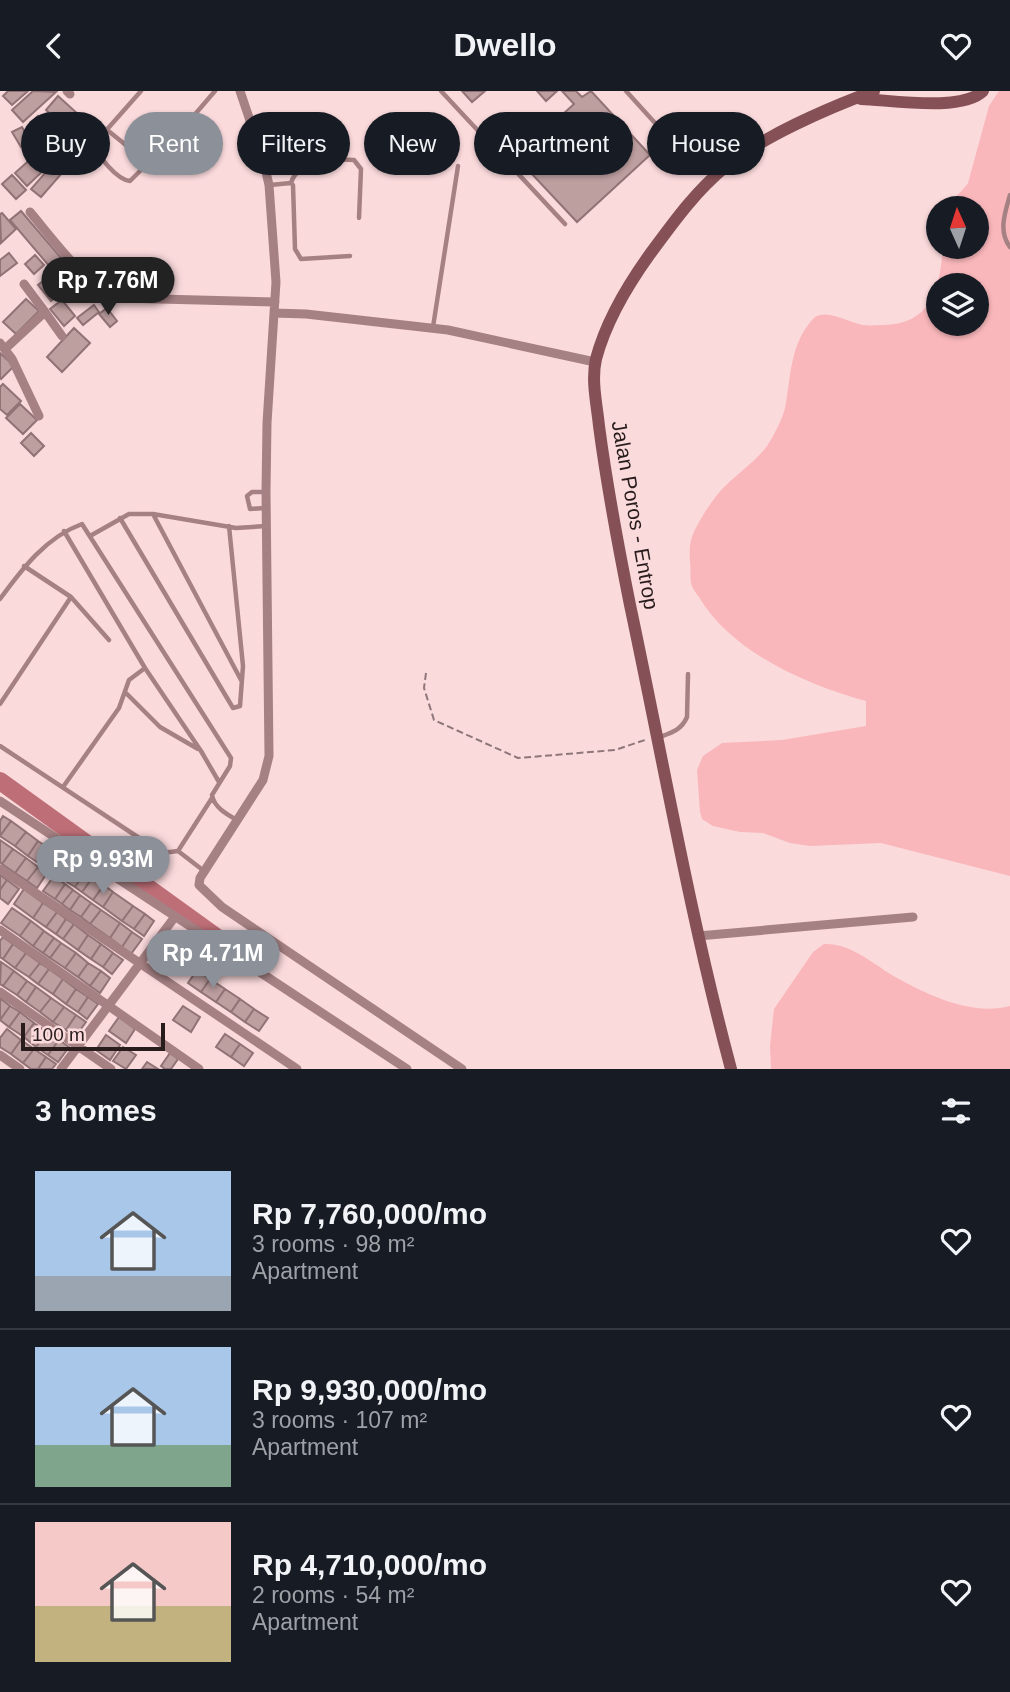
<!DOCTYPE html>
<html lang="en">
<head>
<meta charset="utf-8">
<style>
	:root { --surface:#171b24; --page:#20242c; --text:#f1f3f6; --muted:#9ea1a6; --line:#363941; --accent:#8c9099 }
	body { margin:0; font-family:Arial,sans-serif; background:var(--page); color:var(--text); height:100vh; display:flex; flex-direction:column; font-size:26px; white-space:nowrap }
	* { box-sizing:border-box; margin:0 }
	p { font-size:23px; color:var(--muted) }
	.icon { flex:none; width:38px; height:38px; fill:none; stroke:currentColor; stroke-width:2; stroke-linecap:round; stroke-linejoin:round }
	.map { position:relative; height:978px; overflow:hidden }
	.panel { display:flex; flex-direction:column; background:var(--surface); flex:1 }
	.panel>* { flex:none }
	.guide { position:absolute; left:21px; top:21px; width:970px; height:63px; display:flex; gap:14px }
	.needle { width:46px; rotate:357deg }
	.fabs { position:absolute; left:926px; top:105px; display:grid; gap:14px }
	.fabs a { display:grid; place-items:center; width:63px; height:63px; border-radius:50%; background:var(--surface); box-shadow:0 2px 5px #0004; font-size:35px }
	.scale { position:absolute; left:21px; bottom:18px; width:144px; box-sizing:border-box; padding-left:7px; border:4px solid #281c1d; border-top:0; font-size:19px; line-height:24px; white-space:nowrap; color:#281c1d; -webkit-text-stroke:5px #fbdadc; paint-order:stroke }
	.price { position:absolute; translate:-50% -60px; padding:0 16px; border-radius:24px; background:var(--accent); color:#fff; font-size:23px; line-height:46px; filter:drop-shadow(0 2px 4px #0008) }
	.price::after { content:''; position:absolute; left:50%; top:42px; width:21px; height:16px; margin-left:-10px; background:inherit; clip-path:polygon(0 0,100% 0,50% 100%) }
	.price.current { background:#222; color:#fff }
	ul { padding:0; list-style:none }
	li { display:flex; align-items:center; gap:21px; height:175px; padding:0 35px }
	li+li { border-top:2px solid var(--line) }
	li span { display:grid; place-items:center; flex:none; width:196px; height:140px; border-radius:0px; color:#555 }
	li>.icon { margin-inline-start:auto }
	span .icon { width:84px; height:84px; fill:#fffc; stroke-width:1 }
	li b { font-size:30px }
	h2 { display:flex; justify-content:space-between; align-items:center; height:84px; padding:0 35px; font-size:30px }
	.chip { padding:0 24px; border-radius:32px; background:var(--surface); box-shadow:0 2px 5px #0004; font-size:24px; line-height:63px }
	.chip.current { background:var(--accent); color:#fff }
	header { display:flex; justify-content:space-between; align-items:center; height:91px; padding:0 35px; background:var(--surface); font-size:32px; font-weight:700 }
	.map>svg:first-child { display:block }
	.green { fill:#f9b7bb; fill-rule:evenodd }
	.lines { fill:none; stroke-linecap:round; stroke-linejoin:round }
	.river { stroke:#be6e76; stroke-width:18 }
	.building { fill:#be9fa0; stroke:#917375; stroke-width:2 }
	.path { stroke:#8e7779; stroke-width:2; stroke-dasharray:7 3.5; stroke-linecap:butt }
	.service { stroke:#a68183; stroke-width:4.5 }
	.minor { stroke:#a68183; stroke-width:9 }
	.secondary { stroke:#855156; stroke-width:12 }
	.labels { text-anchor:middle; stroke-width:5; stroke-linejoin:round; paint-order:stroke }
	.street-label { font-size:21px; fill:#281c1d; stroke:#fbdadc }
</style>
</head>
<body>
<header><svg class="icon" aria-label="back" viewBox="0 0 24 24"><path d="M15 5l-7 7 7 7"/></svg>Dwello<svg class="icon" aria-label="heart" viewBox="0 0 24 24"><path d="M12 20l-8-8c-3-5 5-10 8-4 3-6 11-1 8 4z"/></svg></header>
<div class="map">
<svg width="1010" height="978" viewBox="0 0 1010 978">
	<rect width="100%" height="100%" fill="#fbdadc"/>
	<path class="green" d="M999 0H1010V785L881 752 810 755 790 752 763 742 740 741 713 735 702 728 700 721 697 679 703 665 722 652 782 649 866 635V610C807 594 731 561 699 506 696 502 692 497 691 492 690 486 691 477 690 471 689 457 690 447 697 435 702 425 710 413 717 404 734 383 759 371 772 347 778 336 784 324 786 312 791 282 791 252 813 228 825 216 849 232 863 234 870 235 877 234 884 234 932 233 940 196 943 156H976V117H950C954 105 961 102 968 92L989 15ZM938 194H976V233H938Z
		M824 853C852 852 874 874 897 887 930 905 972 925 1010 915V978H771L770 955 774 918 813 861Z"/>
	<g class="lines">
		<path class="river" d="M0 690 244 866"/>
	</g>
	<path class="building" d="M8 0H28L12 14 3 5Z
		M33 0 56 1 23 31 12 19Z
		M462 0H485L472 11Z
		M537 0H557L546 10Z
		M562 0H576L582 6 591 0 650 64 577 131 516 66 574 13Z
		M58 5 79 24 66 37 46 19Z
		M38 25 59 44 52 51 31 32Z
		M22 36 30 50 21 56 12 41Z
		M34 65 46 77 27 95 15 82Z
		M53 73 63 81 41 106 31 98Z
		M12 84 26 99 16 108 2 93Z
		M21 120 90 201 79 210 10 129Z
		M2 122 16 138 1 152 0 123Z
		M9 162 17 172 0 185V169Z
		M35 164 44 174 34 183 25 173Z
		M51 184 63 200 51 210 38 194Z
		M26 208 39 220 16 243 3 231Z
		M62 209 75 225 64 235 50 218Z
		M94 214 99 221 83 234 77 227Z
		M107 217 117 230 110 236 99 223Z
		M74 237 90 252 62 281 47 266Z
		M0 262 14 275 1 288 0 287Z
		M3 293 21 310 7 324 0 318V296Z
		M20 313 37 329 23 343 6 327Z
		M31 342 44 355 34 365 21 352Z
		M3 725 11 730 0 745V730Z
		M11 730 26 741 15 755 0 745Z
		M26 741 38 750 28 765 15 755Z
		M0 749 13 758 2 773 0 771Z
		M38 750 50 758 40 773 28 765Z
		M13 758 26 767 15 782 2 773Z
		M50 758 60 765 49 780 40 773Z
		M26 767 38 776 27 790 15 782Z
		M66 768 78 776 67 791 56 782Z
		M38 776 47 782 37 797 27 790Z
		M78 776 85 781 75 796 67 791Z
		M85 781 93 786 82 801 75 796Z
		M0 784 7 789 0 799Z
		M54 785 65 793 55 808 43 800Z
		M93 786 104 794 93 809 82 801Z
		M7 789 19 798 8 813 0 807V799Z
		M65 793 73 799 62 813 55 808Z
		M104 794 113 801 103 816 93 809Z
		M24 798 43 812 33 827 14 813Z
		M73 799 80 804 70 819 62 813Z
		M113 801 133 815 122 830 103 816Z
		M80 804 91 812 81 826 70 819Z
		M43 812 57 821 46 836 33 827Z
		M91 812 101 819 90 833 81 826Z
		M133 815 145 823 134 838 122 830Z
		M12 817 31 830 20 845 1 832Z
		M101 819 120 832 110 847 90 833Z
		M57 821 66 828 56 843 46 836Z
		M145 823 154 830 144 845 134 838Z
		M66 828 74 833 63 848 56 843Z
		M31 830 44 840 33 855 20 845Z
		M120 832 132 841 122 856 110 847Z
		M74 833 88 844 78 859 63 848Z
		M44 840 54 847 43 862 33 855Z
		M132 841 142 848 131 863 122 856Z
		M88 844 101 853 91 868 78 859Z
		M3 846 13 853 3 868 0 866V850Z
		M54 847 61 852 50 867 43 862Z
		M61 852 76 862 65 877 50 867Z
		M13 853 26 862 15 877 3 868Z
		M101 853 113 862 103 876 91 868Z
		M26 862 40 872 29 886 15 877Z
		M76 862 88 872 78 886 65 877Z
		M113 862 123 869 112 883 103 876Z
		M1 871 14 880 3 895 0 893Z
		M40 872 49 878 38 893 29 886Z
		M88 872 101 880 90 895 78 886Z
		M49 878 63 888 53 903 38 893Z
		M197 879 210 888 201 901 188 892Z
		M14 880 27 890 17 904 3 895Z
		M101 880 110 887 100 902 90 895Z
		M63 888 76 898 66 913 53 903Z
		M210 888 225 898 216 911 201 901Z
		M27 890 36 896 26 911 17 904Z
		M36 896 51 907 40 921 26 911Z
		M76 898 88 906 78 921 66 913Z
		M225 898 240 908 231 921 216 911Z
		M88 906 98 913 87 928 78 921Z
		M0 907 10 915 0 929Z
		M51 907 64 916 53 931 40 921Z
		M240 908 254 918 245 931 231 921Z
		M10 915 20 921 9 936 0 929Z
		M183 915 200 926 191 941 173 929Z
		M64 916 76 924 66 939 53 931Z
		M254 918 268 927 259 940 245 931Z
		M20 921 34 932 24 946 9 936Z
		M76 924 86 931 75 946 66 939Z
		M119 926 135 938 126 952 109 940Z
		M34 932 47 941 36 956 24 946Z
		M7 938 21 949 11 963 0 956V947Z
		M47 941 59 949 48 964 36 956Z
		M225 943 240 953 231 966 216 956Z
		M106 944 120 954 110 969 96 959Z
		M21 949 34 958 23 972 11 963Z
		M59 949 69 956 58 971 48 964Z
		M240 953 253 962 244 975 231 966Z
		M123 956 136 964 126 978 113 970Z
		M34 958 46 966 38 978H31L23 972Z
		M170 962 178 968 171 978H165L161 975Z
		M46 966 56 973 52 978H38Z
		M147 971 158 978H142Z"/>
	<g class="lines">
		<path class="path" d="M426 582 424 597 434 629 518 667 615 659 645 649"/>
		<path class="service" d="M441 0 565 133
			M626 0 665 43
			M106 38 148 72 130 90C118 89 96 65 95 52L141 0
			M148 72 166 57 215 0
			M291 92C297 70 335 67 354 69L361 78 359 127
			M270 94 291 92 293 94 295 158 301 168 350 165
			M1010 104C1005 121 998 141 1010 156
			M433 236 458 75
			M265 417 250 418 247 405 252 401H266
			M153 423 241 589
			M120 427 233 617 240 615 243 575 229 435
			M64 440 145 577 201 660 219 691
			M90 445 129 423H153L236 437 266 435
			M24 475 71 506 109 549
			M0 508C22 478 46 446 82 433L231 667 230 675 212 704C214 716 226 723 237 729
			M125 601 160 636 198 658
			M0 613 71 506
			M657 647C670 642 681 640 687 626L688 583
			M0 655 162 762 178 760 212 707
			M63 696 119 617 129 589 145 577
			M178 760 204 780"/>
		<path class="minor" d="M67 0 70 3
			M240 0 263 68 269 94 276 191 267 332 266 401 269 665 263 689 200 787 199 794 222 816 462 978
			M30 121C52 147 89 199 121 207L275 211
			M45 221 62 245
			M274 222 306 223 448 239 595 271
			M0 252 12 268 39 325
			M5 258 45 221 24 193
			M0 710 407 978
			M0 778 297 978
			M0 839 199 978
			M698 845 913 826
			M0 901 111 978
			M0 964 20 978
			M61 978 174 827"/>
		<path class="secondary" d="M861 8C891 9 962 21 983 0
			M731 978C690 825 663 669 630 514 618 454 607 396 599 335 597 314 591 290 596 268 606 230 627 195 650 163 673 132 694 102 724 77 761 46 828 17 874 0"/>
	</g>
	<g class="labels">
		<g class="street-label">
			<text transform="translate(635 424) rotate(80)" y="7">Jalan Poros - Entrop</text>
		</g>
	</g>
</svg>
<div class="fabs">
<a><svg class="needle" viewBox="-14 -14 28 28"><path d="M0-13l5 13h-10z" fill="#e53935"/><path d="M0 13l5-13h-10z" fill="#9ea1a6"/></svg></a>
<a><svg class="icon" aria-label="layers" viewBox="0 0 24 24"><path d="M12 4l9 5-9 5-9-5zM3 14l9 5 9-5"/></svg></a>
</div>
<div class="scale">100 m</div>
<b class="price current" style="left:108px;top:226px">Rp 7.76M</b>
<b class="price" style="left:103px;top:805px">Rp 9.93M</b>
<b class="price" style="left:213px;top:899px">Rp 4.71M</b>
<div class="guide">
<a class="chip">Buy</a>
<a class="chip current">Rent</a>
<a class="chip">Filters</a>
<a class="chip">New</a>
<a class="chip">Apartment</a>
<a class="chip">House</a>
</div>
</div>
<section class="panel">
<h2>3 homes<svg class="icon" aria-label="filters" viewBox="0 0 24 24"><path d="M4 7h16M4 17h16"/><circle cx="9" cy="7" r="2"/><circle cx="15" cy="17" r="2"/></svg></h2>
<ul>
<li><span style="background:linear-gradient(#a9c7e8 75%,#9aa5b1 0)"><svg class="icon" aria-label="home" viewBox="0 0 24 24"><path d="M3 11l9-7 9 7M6 9v11h12V9"/></svg></span><div><b>Rp 7,760,000/mo</b><p>3 rooms · 98 m²</p><p>Apartment</p></div><svg class="icon" aria-label="heart" viewBox="0 0 24 24"><path d="M12 20l-8-8c-3-5 5-10 8-4 3-6 11-1 8 4z"/></svg></li>
<li><span style="background:linear-gradient(#a9c7e8 70%,#7fa58c 0)"><svg class="icon" aria-label="home" viewBox="0 0 24 24"><path d="M3 11l9-7 9 7M6 9v11h12V9"/></svg></span><div><b>Rp 9,930,000/mo</b><p>3 rooms · 107 m²</p><p>Apartment</p></div><svg class="icon" aria-label="heart" viewBox="0 0 24 24"><path d="M12 20l-8-8c-3-5 5-10 8-4 3-6 11-1 8 4z"/></svg></li>
<li><span style="background:linear-gradient(#f6c9c9 60%,#c2b280 0)"><svg class="icon" aria-label="home" viewBox="0 0 24 24"><path d="M3 11l9-7 9 7M6 9v11h12V9"/></svg></span><div><b>Rp 4,710,000/mo</b><p>2 rooms · 54 m²</p><p>Apartment</p></div><svg class="icon" aria-label="heart" viewBox="0 0 24 24"><path d="M12 20l-8-8c-3-5 5-10 8-4 3-6 11-1 8 4z"/></svg></li>
</ul>
</section>
</body>
</html>
